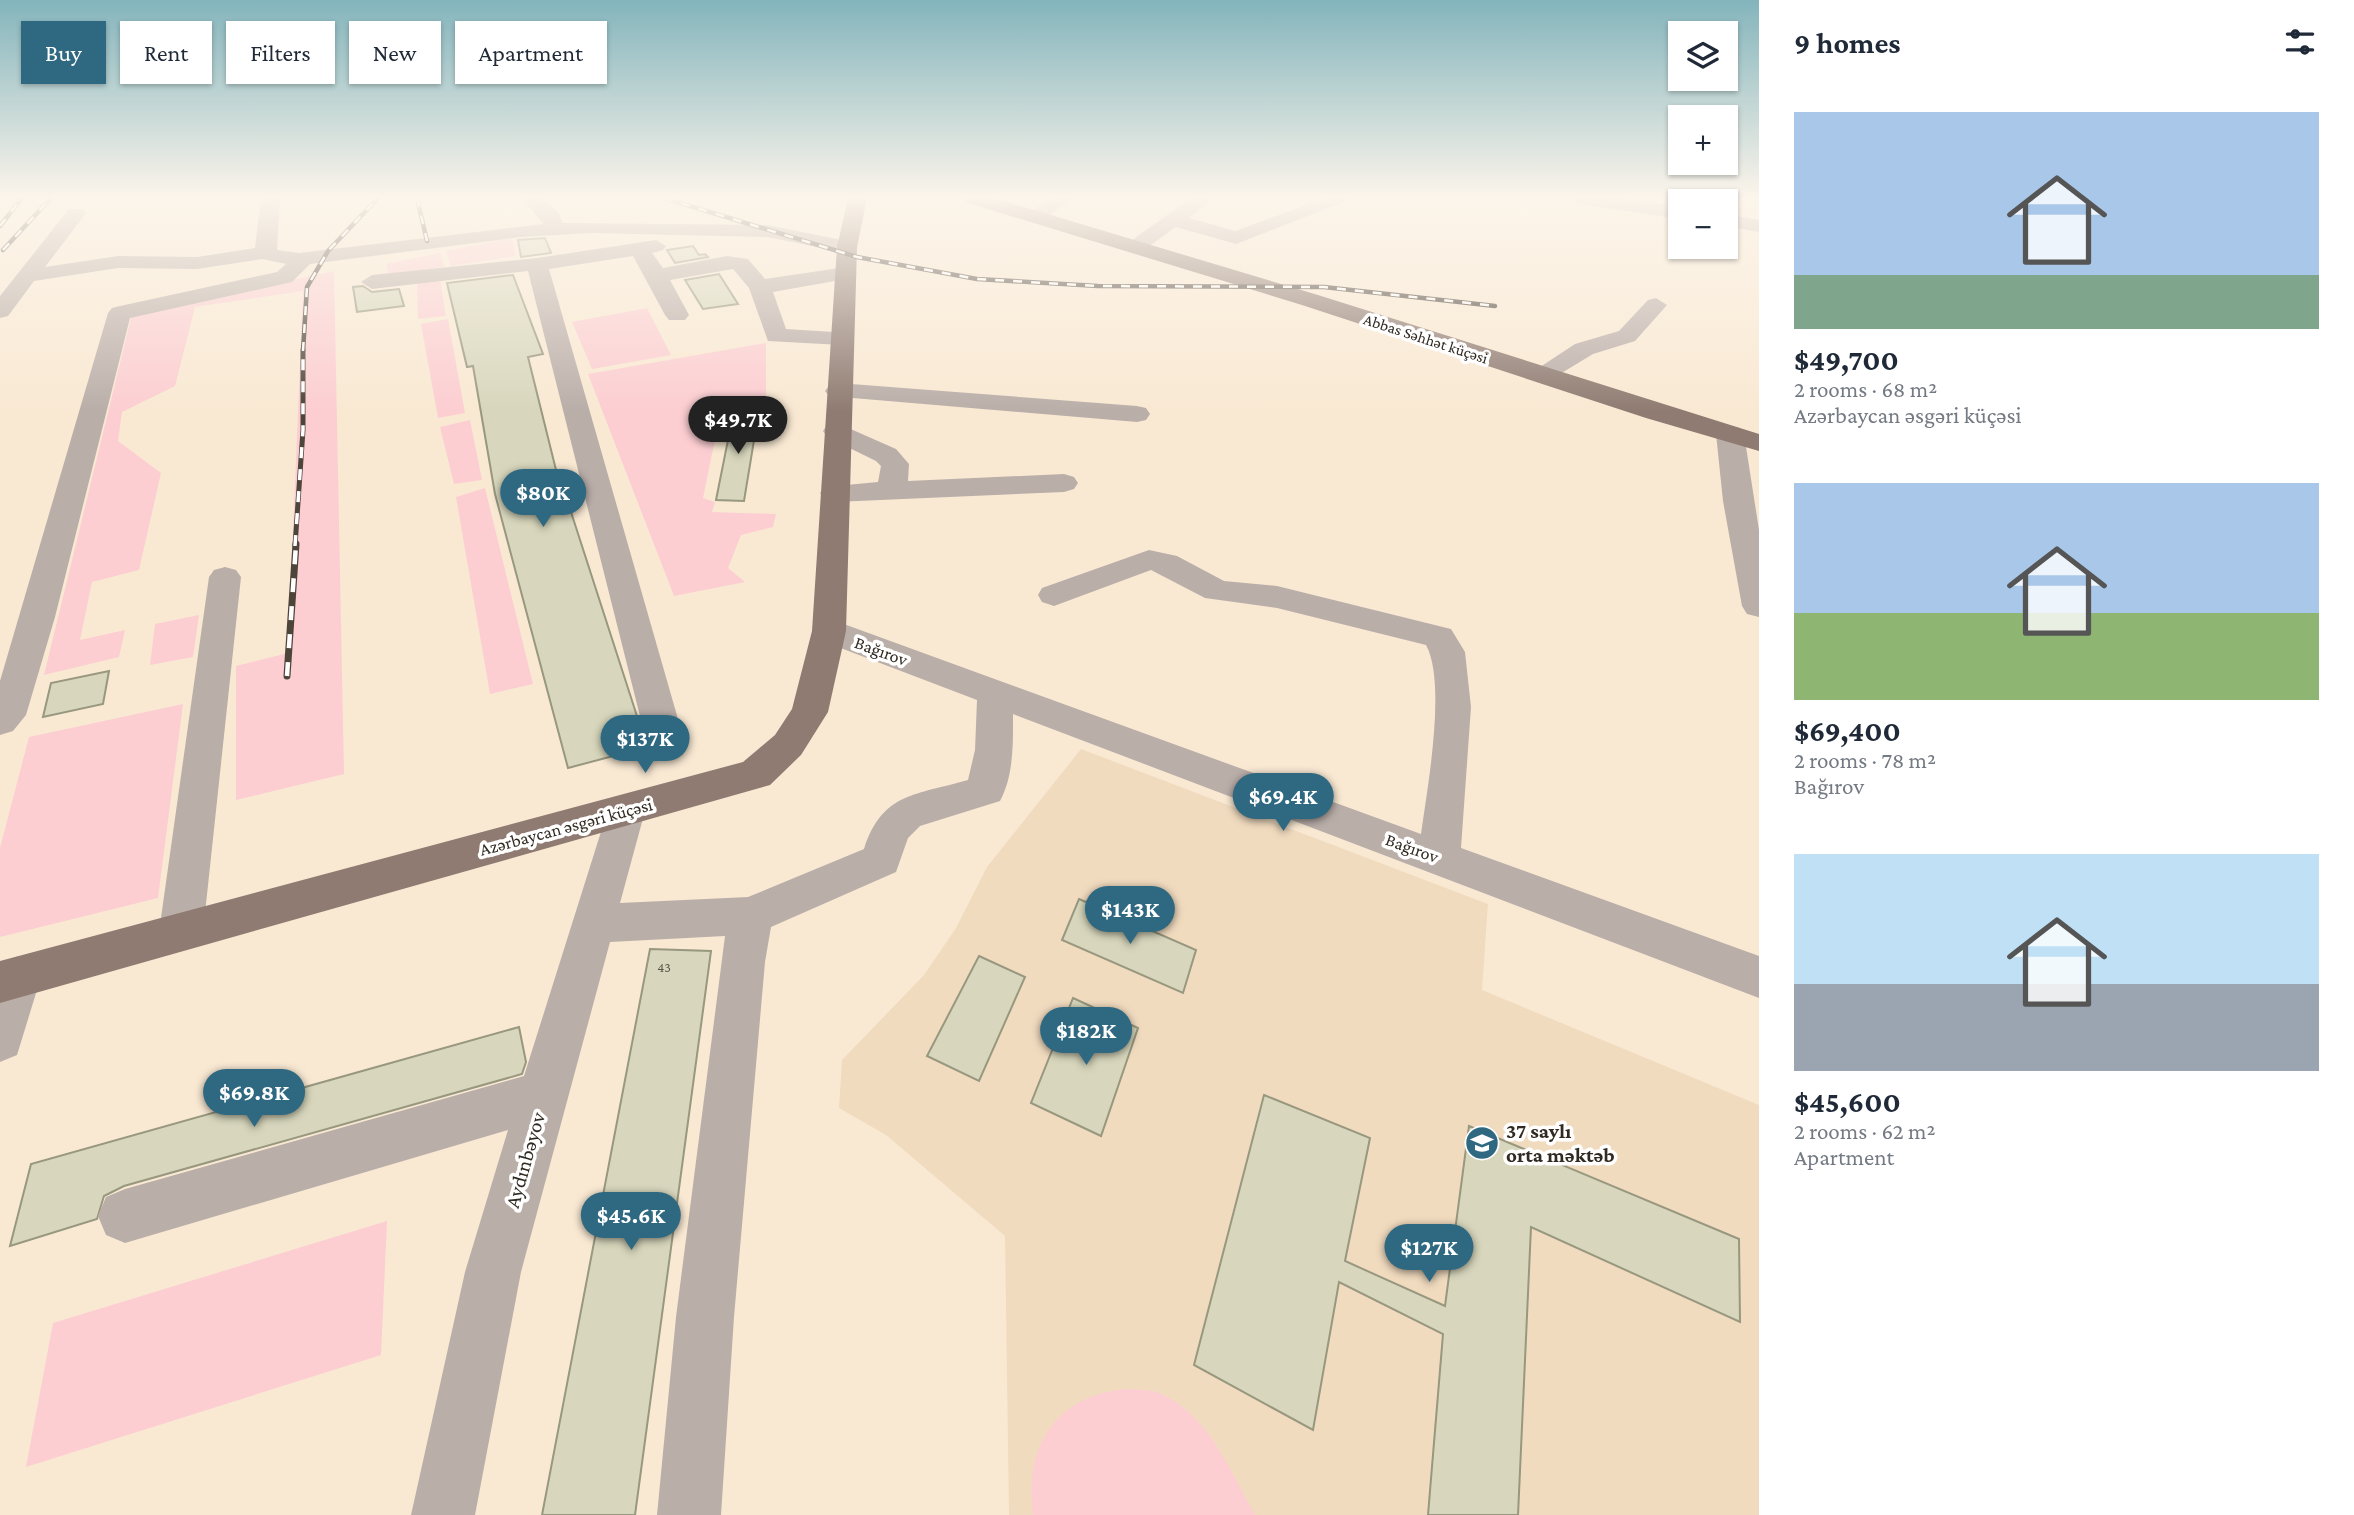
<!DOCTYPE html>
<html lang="en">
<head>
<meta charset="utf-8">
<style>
	:root { --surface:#fff; --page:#f2f2f3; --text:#1f2937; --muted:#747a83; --accent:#2f6881 }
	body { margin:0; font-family:"Crimson Pro",serif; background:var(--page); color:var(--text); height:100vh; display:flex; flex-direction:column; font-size:26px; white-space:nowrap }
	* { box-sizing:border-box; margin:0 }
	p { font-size:23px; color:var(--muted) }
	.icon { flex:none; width:38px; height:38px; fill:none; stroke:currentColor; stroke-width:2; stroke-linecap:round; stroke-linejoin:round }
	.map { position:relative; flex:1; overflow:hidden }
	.drawer { display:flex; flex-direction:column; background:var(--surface); width:595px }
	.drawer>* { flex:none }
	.banner { position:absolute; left:21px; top:21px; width:665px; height:63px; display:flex; gap:14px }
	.buttons { position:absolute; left:1668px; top:21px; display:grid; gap:14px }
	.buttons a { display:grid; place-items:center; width:70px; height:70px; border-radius:0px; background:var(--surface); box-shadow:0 2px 5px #0004; font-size:35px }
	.price { position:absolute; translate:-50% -60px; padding:0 16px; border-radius:24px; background:var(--accent); color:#fff; font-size:23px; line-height:46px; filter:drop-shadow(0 2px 4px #0008) }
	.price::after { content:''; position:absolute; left:50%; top:42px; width:21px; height:16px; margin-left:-10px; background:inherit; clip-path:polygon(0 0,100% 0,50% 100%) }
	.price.active { background:#222; color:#fff }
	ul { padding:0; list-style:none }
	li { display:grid; align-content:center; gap:14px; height:371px; padding:0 35px }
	li span { display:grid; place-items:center; height:217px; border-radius:0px; color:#555 }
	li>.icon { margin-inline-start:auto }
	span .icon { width:126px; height:126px; fill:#fffc; stroke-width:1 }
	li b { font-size:30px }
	h2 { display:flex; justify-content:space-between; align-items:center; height:84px; padding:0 35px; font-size:30px }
	.tag { padding:0 24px; border-radius:0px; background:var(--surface); box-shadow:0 2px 5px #0004; font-size:24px; line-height:63px }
	.tag.active { background:var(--accent); color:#fff }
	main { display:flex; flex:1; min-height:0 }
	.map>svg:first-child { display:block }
	.built { fill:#f1dbbf }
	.green { fill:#fcced2 }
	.building { fill:#d8d7bd; stroke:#98977f; stroke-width:2 }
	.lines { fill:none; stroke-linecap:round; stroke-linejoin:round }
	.minor { fill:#baaea9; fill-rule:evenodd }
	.major { fill:#8f7b72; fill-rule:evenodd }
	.rail-far2-casing { stroke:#4d443a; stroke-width:4.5 }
	.rail-far1-casing { stroke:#4d443a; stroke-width:5 }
	.rail-casing { stroke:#4d443a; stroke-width:7 }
	.rail-far2 { stroke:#fff; stroke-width:2.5; stroke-dasharray:9; stroke-linecap:butt }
	.rail-far1 { stroke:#fff; stroke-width:3.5; stroke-dasharray:11; stroke-linecap:butt }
	.rail { stroke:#fff; stroke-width:4.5; stroke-dasharray:14; stroke-linecap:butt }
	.labels { text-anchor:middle; stroke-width:7; stroke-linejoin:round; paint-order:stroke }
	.number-label { font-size:14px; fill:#5b5549 }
	.far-street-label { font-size:16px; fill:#312a22; stroke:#fff }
	.street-label { font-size:18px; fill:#312a22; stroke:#fff }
	.near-poi-label { font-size:21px; font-weight:bold; fill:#312a22; stroke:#fff; text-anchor:start }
	.near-street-label { font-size:21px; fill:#312a22; stroke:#fff }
</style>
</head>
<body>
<main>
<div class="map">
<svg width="1759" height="1515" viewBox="0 0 1759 1515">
	<rect width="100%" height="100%" fill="#f9e9d3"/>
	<path class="built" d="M1081 749 1488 904 1482 990 1759 1105V1515H1009L1005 1236 886 1135 839 1108 842 1060 924 975 956 928 987 867Z"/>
	<path class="green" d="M513 238 515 256 451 266 446 251Z
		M440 253 444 267 389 275 386 264Z
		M334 271 344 774 236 800V666L288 653 303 291 195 307 175 386 122 412 118 441 161 473 139 570 92 582 80 640 125 630 119 657 44 675 132 314Z
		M440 279 446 316 418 319 417 283Z
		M647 308 671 355 592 369 572 322Z
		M448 319 465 413 438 418 421 324Z
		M766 343V408L734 409 729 424 718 425 703 498 715 502 712 512 776 514 773 527 741 535 728 568 745 582 674 596 588 374Z
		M470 420 482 480 454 484 440 427Z
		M485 488 533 684 490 694 456 497Z
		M199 615 193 657 150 665 155 624Z
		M183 704 158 898 0 937V848L29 737Z
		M387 1221 381 1355 26 1467 53 1323Z
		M1127 1389C1137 1390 1150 1389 1159 1393 1209 1414 1230 1471 1255 1515H1033C1024 1447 1055 1395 1127 1389Z"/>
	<path class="building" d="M545 238 551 253 521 257 518 240Z
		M693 246 699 255 705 254 708 257 675 263 667 250Z
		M719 274 738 304 703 309 685 280Z
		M513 275 543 354 528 357 558 478H560L647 747 568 768 495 494 473 366 467 367 447 283Z
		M363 286 372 292 399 289 404 306 357 312 353 287Z
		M734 410H759L744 501 716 500Z
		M109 671 103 704 43 717 51 683Z
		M1079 899 1196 950 1183 993 1062 940Z
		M650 949 711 951 635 1515H542Z
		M979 956 1025 977 979 1081 927 1056Z
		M1073 998 1138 1028 1101 1136 1031 1103Z
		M519 1027 526 1062 522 1074 124 1186 104 1196 97 1219 10 1246 31 1164Z
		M1264 1095 1370 1138 1345 1261 1445 1306 1469 1126 1739 1239 1740 1322 1531 1227 1518 1515H1428L1443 1334 1339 1282 1313 1430 1194 1365Z"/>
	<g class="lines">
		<path class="minor" d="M261 198H280L277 250 299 253 544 224 521 198H542L558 212 563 223 767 225 847 241 857 247 847 253 767 237 592 233 521 237 310 264 292 282 130 318 55 617 26 715 13 731 0 735V681L108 313 112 308 120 306 277 272 286 264 262 259 197 269 118 268 34 281 8 316 0 318V296L69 209H83L86 213 45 267 118 256 197 257 255 248Z
			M1051 198H1074L1041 221H1027L1024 217Z
			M1191 198H1213L1189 218 1235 231 1326 198H1354L1236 244 1176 227 1142 251H1128L1125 247 1128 243Z
			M1571 198H1622L1680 207V219L1580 204Z
			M1726 214 1759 220V232L1726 226Z
			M656 240 666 246 663 250 652 253 663 268 727 256 748 259 765 279 846 267 857 273 846 279 773 292 786 329 850 333 854 338 850 343 842 345 768 341 749 288 733 269 670 280 689 315 685 320H669L665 315 633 256 549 269 684 740 678 750 665 754 652 750 646 740 528 271 372 289 361 282 372 275 537 258Z
			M1656 298 1667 305 1635 341 1593 354 1550 380H1532L1528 375 1575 344 1619 331 1648 300Z
			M838 383 1137 406 1146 408 1150 414 1146 420 1137 422 829 396 825 391 829 386Z
			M837 423 896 449 909 464 908 481 1064 474 1074 477 1078 483 1074 489 1064 492 835 502 825 499 820 493 825 487 878 482 881 466 876 461 827 437 823 431 827 425Z
			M1730 426 1740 428 1744 434 1759 530V617L1747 614 1742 606 1723 501 1716 434 1720 428Z
			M1149 550 1177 556 1224 581 1277 586 1451 629 1465 652 1471 707 1461 848 1759 956V998L1013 714C1013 743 1014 775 1000 801L920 826 908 838 896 872 771 927 765 962 734 1317 721 1515H657L676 1317 725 936 610 942 521 1272 475 1515H411L465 1272 508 1130 125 1243 106 1235 98 1216 106 1197 125 1189 524 1076 611 800 625 795 639 800 645 811 620 903 748 897 864 849C882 792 917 795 968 780L975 750 977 700 817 639 812 631 817 623 829 620 841 623 1421 834C1427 790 1447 683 1426 645L1277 608 1205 598 1151 570 1054 606 1042 602 1038 595 1042 588Z
			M225 567 236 570 241 577 203 932 197 946 181 951 165 946 159 932 209 577 214 570Z
			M18 956 34 962 41 977 17 1055 0 1062V966Z"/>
		<path class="major" d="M848 198H867L857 247 846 631 828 712 801 755 770 785 756 789 0 1003V961L743 762 775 735 792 709 812 631 837 247Z
			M963 198H994L1318 295 1759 434V451L1646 418 1302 305 965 202Z"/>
		<g class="rail-far2-casing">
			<path id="rail-far2" d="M417 198 427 241
				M664 198 857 257 977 279 1098 286 1324 287 1495 306
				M0 226 22 198
				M3 250 51 198
				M303 351 307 287 328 251 378 198"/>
		</g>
		<g class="rail-far1-casing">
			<path id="rail-far1" d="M295 546 303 430V350"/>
		</g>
		<g class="rail-casing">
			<path id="rail" d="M287 676 296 544"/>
		</g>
		<use href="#rail-far2" class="rail-far2"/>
		<use href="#rail-far1" class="rail-far1"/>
		<use href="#rail" class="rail"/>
	</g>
	<linearGradient id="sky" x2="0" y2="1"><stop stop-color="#83b4bc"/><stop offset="0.48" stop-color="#fcf5eb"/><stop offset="1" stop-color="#fcf5eb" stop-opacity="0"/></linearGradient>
	<rect width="1759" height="411" fill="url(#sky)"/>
	<defs>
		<g id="school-disc" transform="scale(1.75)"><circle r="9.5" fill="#2f6881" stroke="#fff"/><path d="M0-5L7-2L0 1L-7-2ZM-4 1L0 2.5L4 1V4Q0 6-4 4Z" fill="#fff"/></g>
	</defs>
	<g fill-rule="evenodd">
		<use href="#school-disc" x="1482" y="1143"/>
	</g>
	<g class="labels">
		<g class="number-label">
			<text x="664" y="972">43</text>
		</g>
		<g class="far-street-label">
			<text transform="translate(1426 338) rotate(18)" y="6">Abbas Səhhət küçəsi</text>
		</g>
		<g class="street-label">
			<text transform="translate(881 651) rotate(20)" y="6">Bağırov</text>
			<text transform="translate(566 827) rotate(-15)" y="6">Azərbaycan əsgəri küçəsi</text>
			<text transform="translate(1412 848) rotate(20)" y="6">Bağırov</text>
		</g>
		<g class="near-poi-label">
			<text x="1506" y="1138">37 saylı<tspan x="1506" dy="24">orta məktəb</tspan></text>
		</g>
		<g class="near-street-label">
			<text transform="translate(525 1160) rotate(-74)" y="7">Aydınbəyov</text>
		</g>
	</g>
</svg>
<div class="buttons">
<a><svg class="icon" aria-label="layers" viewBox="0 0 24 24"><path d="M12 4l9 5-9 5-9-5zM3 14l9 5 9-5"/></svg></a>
<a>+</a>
<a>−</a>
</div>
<b class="price active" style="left:738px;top:456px">$49.7K</b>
<b class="price" style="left:543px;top:529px">$80K</b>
<b class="price" style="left:645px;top:775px">$137K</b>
<b class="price" style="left:1283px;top:833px">$69.4K</b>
<b class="price" style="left:1130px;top:946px">$143K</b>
<b class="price" style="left:1086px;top:1067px">$182K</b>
<b class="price" style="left:254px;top:1129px">$69.8K</b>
<b class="price" style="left:631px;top:1252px">$45.6K</b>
<b class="price" style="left:1429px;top:1284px">$127K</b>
<div class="banner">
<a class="tag active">Buy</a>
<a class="tag">Rent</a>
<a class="tag">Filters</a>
<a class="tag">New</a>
<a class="tag">Apartment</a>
</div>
</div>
<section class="drawer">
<h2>9 homes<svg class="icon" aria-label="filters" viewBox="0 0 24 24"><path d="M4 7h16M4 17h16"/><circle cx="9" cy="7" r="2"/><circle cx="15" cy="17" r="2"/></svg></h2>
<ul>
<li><span style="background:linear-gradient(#a9c7e8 75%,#7fa58c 0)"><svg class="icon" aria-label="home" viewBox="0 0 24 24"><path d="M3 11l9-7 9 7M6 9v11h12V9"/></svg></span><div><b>$49,700</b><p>2 rooms · 68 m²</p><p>Azərbaycan əsgəri küçəsi</p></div></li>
<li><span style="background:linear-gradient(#a9c7e8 60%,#8fb573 0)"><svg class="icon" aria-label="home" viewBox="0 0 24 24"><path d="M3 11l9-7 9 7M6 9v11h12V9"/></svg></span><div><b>$69,400</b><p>2 rooms · 78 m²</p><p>Bağırov</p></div></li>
<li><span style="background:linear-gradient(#bfe0f5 60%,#9aa5b1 0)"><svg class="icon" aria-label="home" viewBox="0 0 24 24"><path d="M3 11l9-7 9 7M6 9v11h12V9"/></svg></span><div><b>$45,600</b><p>2 rooms · 62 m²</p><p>Apartment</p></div></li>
</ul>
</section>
</main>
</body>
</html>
